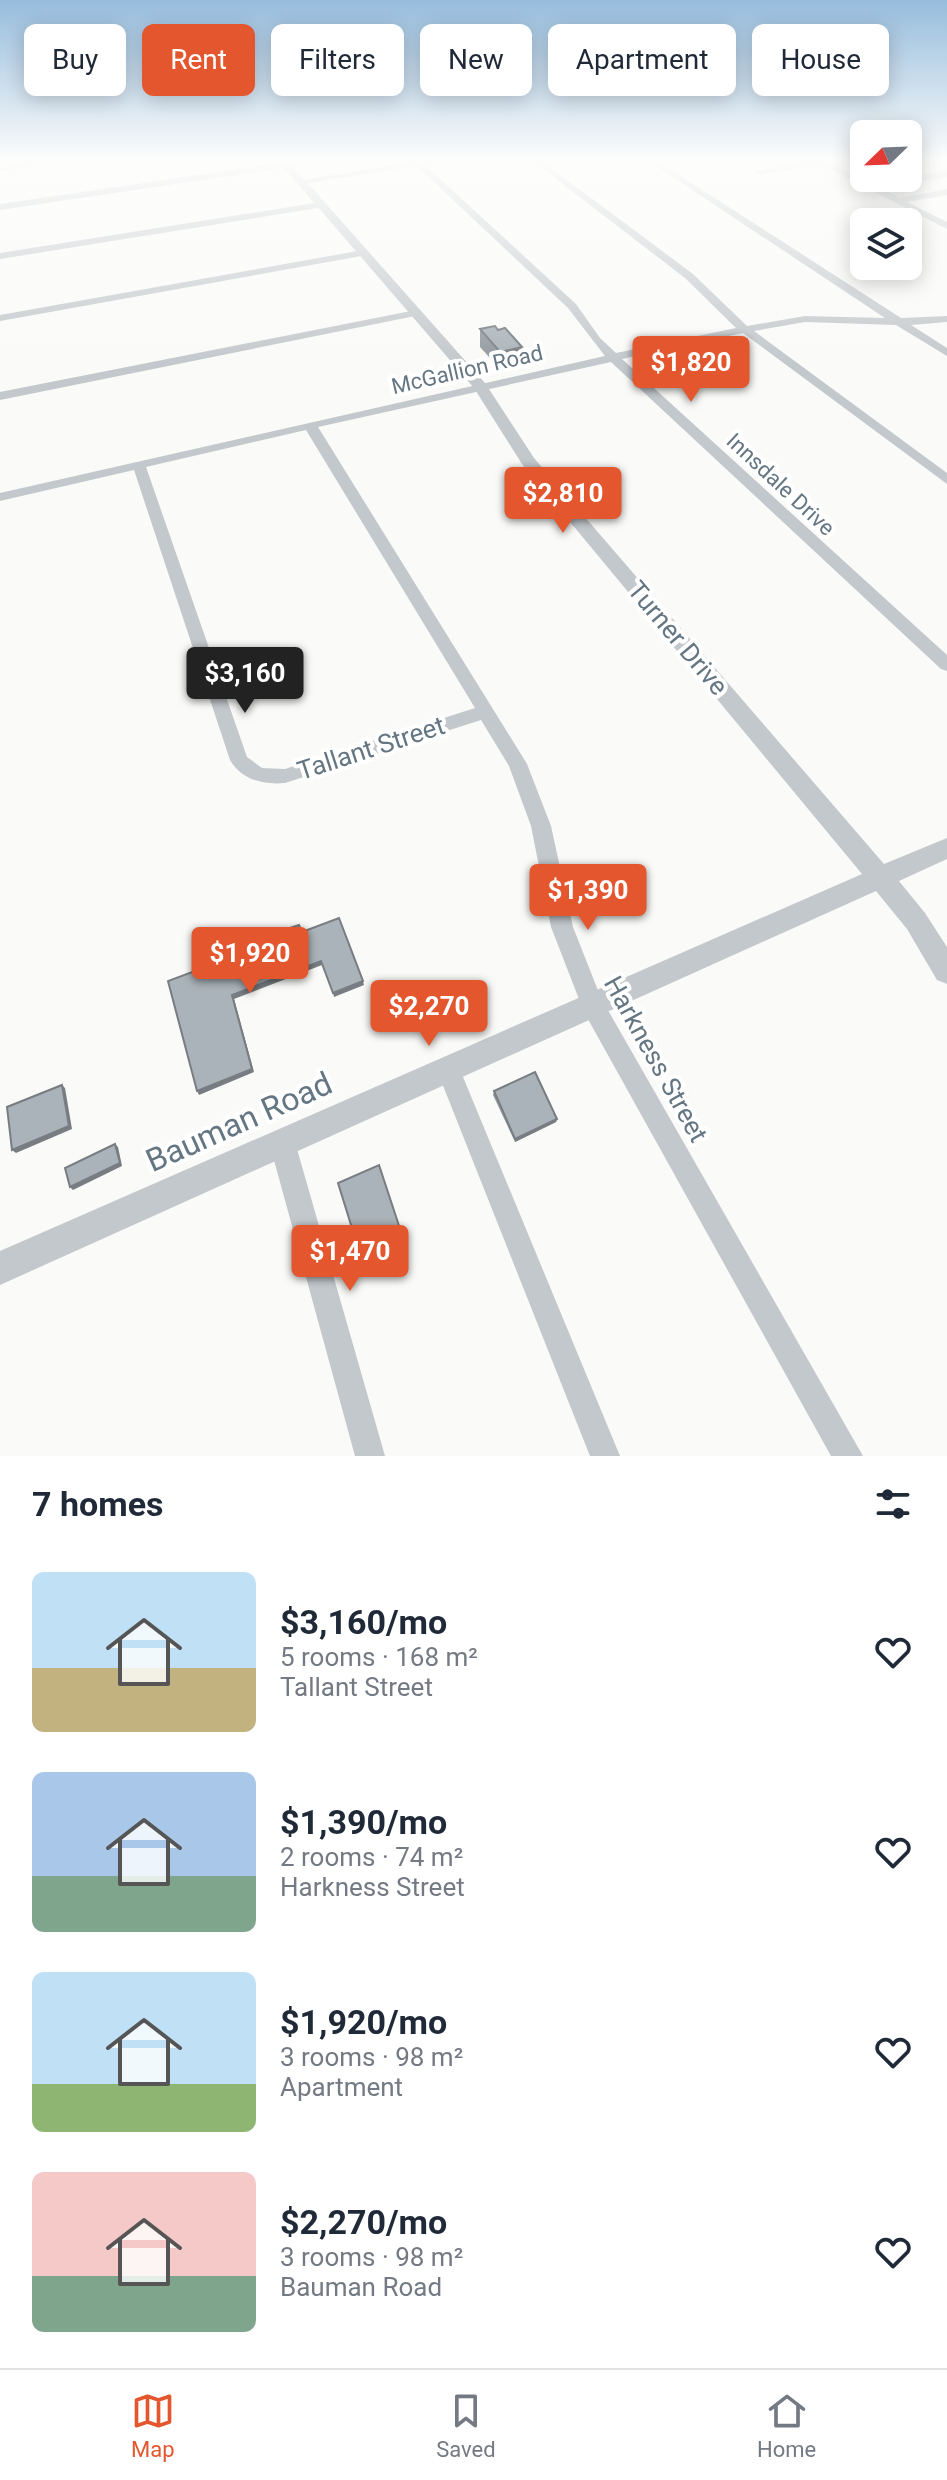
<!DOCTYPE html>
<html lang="en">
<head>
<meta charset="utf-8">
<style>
	:root { --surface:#fff; --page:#f2f2f3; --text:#1f2937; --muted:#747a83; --line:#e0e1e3; --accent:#e4572e }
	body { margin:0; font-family:Roboto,sans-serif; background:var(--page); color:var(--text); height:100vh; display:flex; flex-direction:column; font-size:30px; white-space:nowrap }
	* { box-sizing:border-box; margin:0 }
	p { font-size:26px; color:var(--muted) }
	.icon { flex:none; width:44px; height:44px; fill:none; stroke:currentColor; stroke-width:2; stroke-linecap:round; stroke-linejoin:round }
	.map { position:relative; height:1456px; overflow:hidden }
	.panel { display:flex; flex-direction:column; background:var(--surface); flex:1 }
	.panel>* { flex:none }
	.banner { position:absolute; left:24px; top:24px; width:900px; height:72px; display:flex; gap:16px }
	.needle { width:52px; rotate:247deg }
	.controls { position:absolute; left:850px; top:120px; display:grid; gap:16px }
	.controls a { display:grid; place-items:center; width:72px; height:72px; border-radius:12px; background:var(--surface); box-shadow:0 4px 20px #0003; font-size:40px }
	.price { position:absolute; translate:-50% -68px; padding:0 18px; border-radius:8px; background:var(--accent); color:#fff; font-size:26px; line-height:52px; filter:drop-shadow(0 2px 4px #0008) }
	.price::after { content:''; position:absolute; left:50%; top:48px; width:24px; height:18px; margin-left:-12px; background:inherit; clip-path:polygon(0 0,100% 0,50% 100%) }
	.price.on { background:#222; color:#fff }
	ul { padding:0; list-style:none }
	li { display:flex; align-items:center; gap:24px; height:200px; padding:0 32px }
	li span { display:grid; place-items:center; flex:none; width:224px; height:160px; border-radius:12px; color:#555 }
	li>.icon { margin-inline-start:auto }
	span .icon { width:96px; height:96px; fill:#fffc; stroke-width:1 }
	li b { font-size:34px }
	h2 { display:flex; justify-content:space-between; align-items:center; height:96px; padding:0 32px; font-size:34px }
	.pill { padding:0 28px; border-radius:12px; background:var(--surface); box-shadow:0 4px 20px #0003; font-size:28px; line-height:72px }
	.pill.on { background:var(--accent); color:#fff }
	.dock { display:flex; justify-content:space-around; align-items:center; height:112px; border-top:2px solid var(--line); background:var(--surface); font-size:22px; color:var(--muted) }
	.dock a { display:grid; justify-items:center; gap:4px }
	.dock .on { color:var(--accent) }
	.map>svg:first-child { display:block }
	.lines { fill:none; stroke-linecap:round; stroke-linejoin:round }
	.secondary-casing { stroke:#b3babf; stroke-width:4 }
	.minor { fill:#c3c8cc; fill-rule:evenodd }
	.tertiary { fill:#c3c8cc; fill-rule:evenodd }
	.secondary { fill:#fff; fill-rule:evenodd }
	.wall { fill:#929a9f }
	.shaded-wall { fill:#777d82 }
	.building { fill:#aab3b9; stroke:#777d82; stroke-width:2 }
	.labels { text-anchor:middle; stroke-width:8; stroke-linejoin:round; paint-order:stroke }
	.far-street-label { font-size:22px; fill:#657683; stroke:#fff }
	.street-label { font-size:26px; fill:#657683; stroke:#fff }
	.near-street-label { font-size:32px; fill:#657683; stroke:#fff }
</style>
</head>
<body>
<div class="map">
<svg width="947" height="1456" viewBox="0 0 947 1456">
	<rect width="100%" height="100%" fill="#fafaf8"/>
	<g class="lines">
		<g class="secondary-casing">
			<path id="secondary" d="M37 162 0 169V163Z"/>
		</g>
		<path class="minor" d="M286 162 289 167 0 210V204Z
			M415 162H433L425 165 576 304 600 338 616 353 736 328 685 278 534 162H543L693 274 747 326 805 316 885 318 650 162H659L901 318 947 316V322L911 325 947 348V356L896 325 805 322 754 331 947 473V484L743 333 622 359 947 655V671L941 669 611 362 318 427 527 764 551 826 573 927 601 998 863 1456H831L584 1012 551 927 531 826 509 766 481 720 285 783C263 785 242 780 230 760L134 470 0 501V493L605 356 568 308 417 166 301 184 297 181ZM306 430 475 708 285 769 262 768 247 757 146 467Z
			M805 162H828L872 184 947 171V177L880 188 900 198 947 189V195L907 202 947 222V229L820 164 759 175 755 172Z
			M321 202 324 207 0 259V253Z
			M363 250 368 253 367 255 0 321V315Z
			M416 310 421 313 420 315 0 400V392Z
			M448 1056 456 1060 620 1456H590L436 1068 440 1060Z
			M282 1129 291 1133 295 1142 385 1456H355L269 1142 273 1133Z"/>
		<path class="tertiary" d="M279 162H289L485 383 534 458 884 864 947 838V859L899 881 925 913 947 947V984L937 980 907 929 876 891 0 1285V1251L862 874 522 464 474 388Z"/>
		<use href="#secondary" class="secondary"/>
	</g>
	<path class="wall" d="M480 329 498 330 522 347V364L500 369 480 347Z
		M494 1091 557 1119 556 1122 515 1142 493 1095Z"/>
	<path class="shaded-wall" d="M522 347V364L500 369V352Z
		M321 961 322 965 234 999 254 1072 199 1095 197 1091 232 995Z
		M363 981 364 985 334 997 333 993Z
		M62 1085 65 1088 72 1129 16 1153 12 1150Z
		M557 1119 556 1122 515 1142V1139Z
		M115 1144 118 1147 122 1166 73 1190 70 1187Z
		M404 1241 405 1243 363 1263 362 1260Z"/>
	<path class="building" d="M495 326 498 330 505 328 522 347 500 352 480 329Z
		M339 918 363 981 333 993 321 961 232 995 252 1069 197 1091 168 981 286 937 284 930 299 925 302 932Z
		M535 1072 557 1119 515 1139 494 1091Z
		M62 1085 69 1126 12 1150 7 1107Z
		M115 1144 120 1163 70 1187 65 1168Z
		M379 1165 404 1241 362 1260 338 1183Z"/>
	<linearGradient id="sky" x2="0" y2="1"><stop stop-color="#96bcdc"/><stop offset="0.44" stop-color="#fdfdfc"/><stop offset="1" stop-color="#fdfdfc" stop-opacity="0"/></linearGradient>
	<rect width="947" height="365" fill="url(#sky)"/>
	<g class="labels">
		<g class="far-street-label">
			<text transform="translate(467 369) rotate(-13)" y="8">McGallion Road</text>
			<text transform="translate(781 484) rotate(43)" y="8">Innsdale Drive</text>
		</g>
		<g class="street-label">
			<text transform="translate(678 638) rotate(50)" y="9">Turner Drive</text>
			<text transform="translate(371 748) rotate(-18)" y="9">Tallant Street</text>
			<text transform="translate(656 1059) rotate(61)" y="9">Harkness Street</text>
		</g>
		<g class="near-street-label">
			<text transform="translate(239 1122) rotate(-24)" y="11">Bauman Road</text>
		</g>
	</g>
</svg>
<div class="controls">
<a><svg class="needle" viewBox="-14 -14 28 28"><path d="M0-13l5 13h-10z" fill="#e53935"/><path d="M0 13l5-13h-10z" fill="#747a83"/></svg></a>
<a><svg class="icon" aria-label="layers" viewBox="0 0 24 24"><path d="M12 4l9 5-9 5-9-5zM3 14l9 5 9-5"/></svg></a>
</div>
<b class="price" style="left:691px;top:404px">$1,820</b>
<b class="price" style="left:563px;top:535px">$2,810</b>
<b class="price on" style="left:245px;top:715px">$3,160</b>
<b class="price" style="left:588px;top:932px">$1,390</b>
<b class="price" style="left:250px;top:995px">$1,920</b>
<b class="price" style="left:429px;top:1048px">$2,270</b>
<b class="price" style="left:350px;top:1293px">$1,470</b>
<div class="banner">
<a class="pill">Buy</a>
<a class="pill on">Rent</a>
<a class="pill">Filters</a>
<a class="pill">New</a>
<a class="pill">Apartment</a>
<a class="pill">House</a>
</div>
</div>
<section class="panel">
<h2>7 homes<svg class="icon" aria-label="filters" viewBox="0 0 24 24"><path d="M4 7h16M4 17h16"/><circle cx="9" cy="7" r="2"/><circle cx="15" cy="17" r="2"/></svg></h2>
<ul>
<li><span style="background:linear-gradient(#bfe0f5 60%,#c2b280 0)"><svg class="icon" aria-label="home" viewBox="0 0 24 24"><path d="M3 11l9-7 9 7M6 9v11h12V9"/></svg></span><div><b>$3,160/mo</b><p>5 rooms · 168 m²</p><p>Tallant Street</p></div><svg class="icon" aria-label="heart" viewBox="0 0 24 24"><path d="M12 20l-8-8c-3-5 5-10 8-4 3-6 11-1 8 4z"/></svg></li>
<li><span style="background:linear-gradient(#a9c7e8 65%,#7fa58c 0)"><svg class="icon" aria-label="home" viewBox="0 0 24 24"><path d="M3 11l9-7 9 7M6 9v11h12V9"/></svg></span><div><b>$1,390/mo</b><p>2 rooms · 74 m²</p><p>Harkness Street</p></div><svg class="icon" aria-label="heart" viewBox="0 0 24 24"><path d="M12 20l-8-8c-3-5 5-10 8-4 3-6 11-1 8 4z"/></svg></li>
<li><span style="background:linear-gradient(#bfe0f5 70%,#8fb573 0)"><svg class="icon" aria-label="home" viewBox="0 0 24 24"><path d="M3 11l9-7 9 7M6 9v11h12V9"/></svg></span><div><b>$1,920/mo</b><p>3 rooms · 98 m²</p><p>Apartment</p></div><svg class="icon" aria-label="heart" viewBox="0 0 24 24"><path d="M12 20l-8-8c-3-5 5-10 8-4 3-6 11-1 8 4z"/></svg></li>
<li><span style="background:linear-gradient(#f6c9c9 65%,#7fa58c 0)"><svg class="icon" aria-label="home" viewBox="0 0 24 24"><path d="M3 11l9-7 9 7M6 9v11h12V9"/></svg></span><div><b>$2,270/mo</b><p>3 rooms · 98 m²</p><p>Bauman Road</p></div><svg class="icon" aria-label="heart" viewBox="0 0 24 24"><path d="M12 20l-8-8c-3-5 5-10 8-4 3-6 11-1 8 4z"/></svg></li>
</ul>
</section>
<nav class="dock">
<a class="on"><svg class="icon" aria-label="map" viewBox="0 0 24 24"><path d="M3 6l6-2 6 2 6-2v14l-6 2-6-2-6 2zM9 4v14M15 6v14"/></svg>Map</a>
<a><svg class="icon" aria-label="saved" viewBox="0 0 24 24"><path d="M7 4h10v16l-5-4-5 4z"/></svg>Saved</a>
<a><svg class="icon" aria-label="home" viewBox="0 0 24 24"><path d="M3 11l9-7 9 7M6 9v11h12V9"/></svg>Home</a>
</nav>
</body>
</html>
